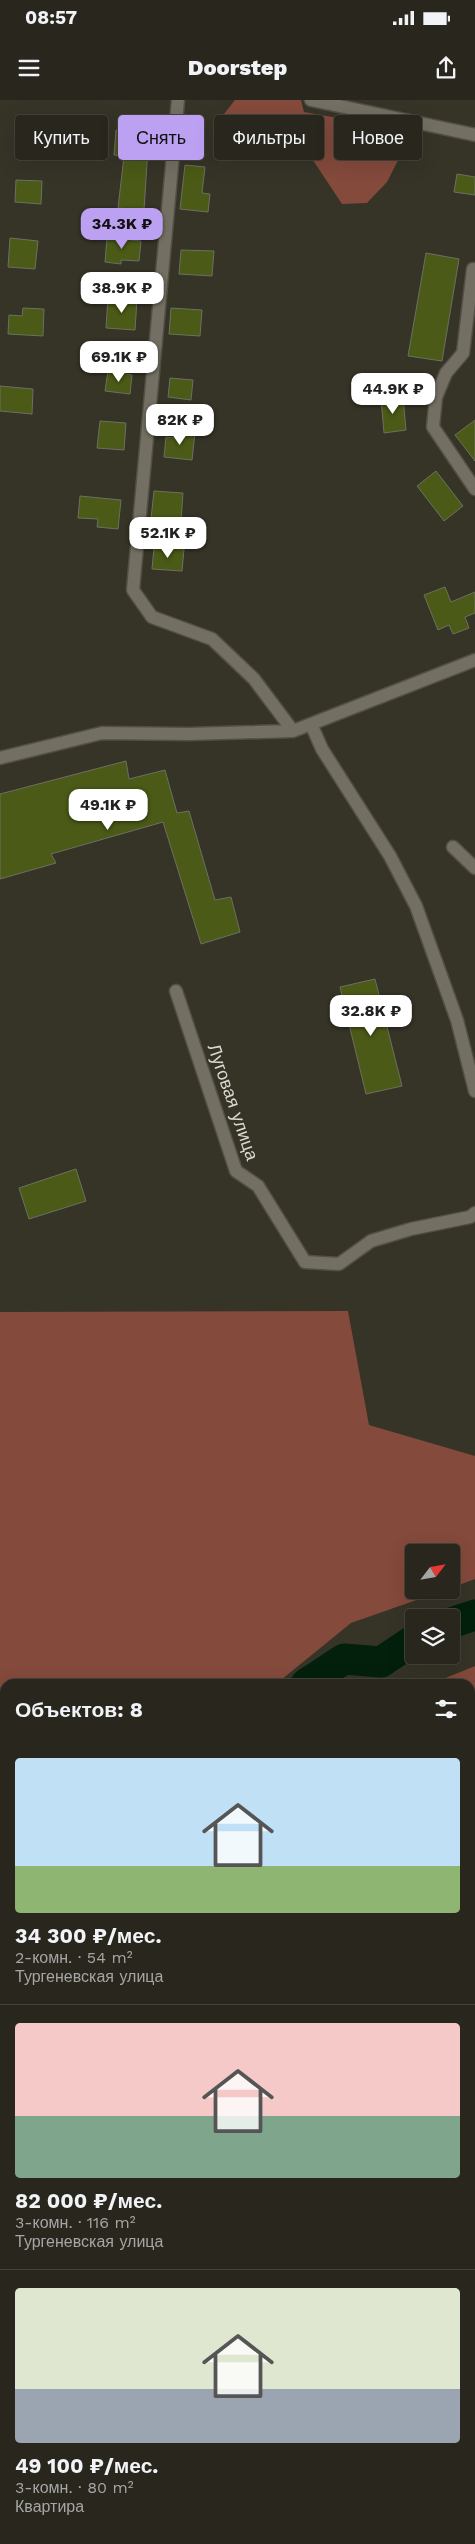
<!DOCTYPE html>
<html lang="ru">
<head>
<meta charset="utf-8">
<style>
	:root { --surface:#28261d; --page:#302e26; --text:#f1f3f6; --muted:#a5a5a4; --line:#44433b; --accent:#bca0f2 }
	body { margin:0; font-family:"Work Sans",sans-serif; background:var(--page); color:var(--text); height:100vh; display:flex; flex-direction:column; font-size:19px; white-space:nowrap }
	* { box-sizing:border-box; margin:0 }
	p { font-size:16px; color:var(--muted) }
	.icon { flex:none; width:28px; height:28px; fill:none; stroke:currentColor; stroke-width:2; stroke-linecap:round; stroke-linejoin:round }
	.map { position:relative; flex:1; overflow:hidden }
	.panel { position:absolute; left:0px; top:1579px; width:475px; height:866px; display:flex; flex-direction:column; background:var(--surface); border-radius:15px 15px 0 0; box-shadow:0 5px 20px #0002,0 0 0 1px var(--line) }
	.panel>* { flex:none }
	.hud { position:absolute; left:15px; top:15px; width:445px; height:45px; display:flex; gap:10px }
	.needle { width:32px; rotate:59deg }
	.tools { position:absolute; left:405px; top:1444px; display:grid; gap:10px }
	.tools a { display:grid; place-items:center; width:55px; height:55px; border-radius:5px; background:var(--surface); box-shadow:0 5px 20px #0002,0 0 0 1px var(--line); font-size:25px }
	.price { position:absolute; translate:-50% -42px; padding:0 11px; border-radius:10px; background:#fff; color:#222; font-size:16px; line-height:32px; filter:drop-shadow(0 1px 2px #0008) }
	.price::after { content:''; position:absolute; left:50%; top:30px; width:15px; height:11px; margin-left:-8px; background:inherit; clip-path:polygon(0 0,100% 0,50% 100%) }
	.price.on { background:var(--accent); color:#111 }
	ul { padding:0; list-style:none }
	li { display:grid; align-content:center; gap:10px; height:265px; padding:0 15px }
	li+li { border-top:1px solid var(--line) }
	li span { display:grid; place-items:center; height:155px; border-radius:5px; color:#555 }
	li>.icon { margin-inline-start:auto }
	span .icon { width:90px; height:90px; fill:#fffc; stroke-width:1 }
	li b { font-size:21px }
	h2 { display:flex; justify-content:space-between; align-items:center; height:60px; padding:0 15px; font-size:21px }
	.pill { padding:0 18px; border-radius:5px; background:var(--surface); box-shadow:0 5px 20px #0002,0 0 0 1px var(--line); font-size:18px; line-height:45px }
	.pill.on { background:var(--accent); color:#111 }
	.status { display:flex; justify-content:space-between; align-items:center; height:35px; padding:0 25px; background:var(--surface); direction:ltr }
	.status svg { height:14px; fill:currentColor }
	header { display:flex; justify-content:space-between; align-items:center; height:65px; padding:0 15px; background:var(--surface); font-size:22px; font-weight:800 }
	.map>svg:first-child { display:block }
	.green { fill:#844a3c }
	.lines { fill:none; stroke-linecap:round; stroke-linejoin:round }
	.river { stroke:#02200b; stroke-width:31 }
	.building { fill:#4b5a16; stroke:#6c7063 }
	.street-casing { stroke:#534f46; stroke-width:15 }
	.street { stroke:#736f62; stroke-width:12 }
	.labels { text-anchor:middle; stroke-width:4; stroke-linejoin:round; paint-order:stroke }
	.street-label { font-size:18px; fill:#dbd8d1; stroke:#363327 }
</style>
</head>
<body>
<div class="status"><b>08:57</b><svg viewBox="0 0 49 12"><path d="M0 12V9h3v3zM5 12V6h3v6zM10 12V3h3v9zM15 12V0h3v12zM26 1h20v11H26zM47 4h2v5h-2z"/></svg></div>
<header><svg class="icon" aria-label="menu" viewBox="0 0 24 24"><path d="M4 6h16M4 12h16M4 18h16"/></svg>Doorstep<svg class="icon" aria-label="share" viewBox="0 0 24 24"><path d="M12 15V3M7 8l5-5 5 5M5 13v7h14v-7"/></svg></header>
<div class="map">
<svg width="475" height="2444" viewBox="0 0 475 2444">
	<rect width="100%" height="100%" fill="#363327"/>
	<path class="green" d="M235 0H301L304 12 360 22 410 37 387 82 367 103 342 104 301 42 275 55 246 48 224 14Z
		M348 1211 369 1325 475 1356V1479L451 1488V1452H414V1490H445L351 1523 276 1584H5V1733L0 1735V1212Z
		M475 1566V1899L470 1900V1584H431Z
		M5 1975V2130L0 2126V1980Z
		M475 2319V2444H382L378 2440H470V2322Z"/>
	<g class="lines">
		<path class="river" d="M451 1523 475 1515
			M306 1584 344 1559 381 1562 414 1540
			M0 1765 5 1763"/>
	</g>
	<path class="building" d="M18 27 45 28 44 52 16 50Z
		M116 30 149 33 144 110 118 108 124 56 114 55Z
		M185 65 205 67 202 93 210 94 208 112 180 109Z
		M457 74 475 77V95L454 92Z
		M16 80 42 81 41 104 15 102Z
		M107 137 141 141 139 161 121 160V164L105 162Z
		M10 138 38 141 35 169 8 167Z
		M181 150 214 151 212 176 179 174Z
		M426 153 459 159 442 261 408 256Z
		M108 198 137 200 135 230 106 228Z
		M23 208 44 209 43 236 8 234 9 215 22 216Z
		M171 208 202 210 200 236 169 234Z
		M108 271 132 275 130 294 105 291Z
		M170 278 193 280 191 300 168 297Z
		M0 286 33 289 32 314 0 311Z
		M403 297 406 330 384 333 381 299Z
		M475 320V361L455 335Z
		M100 321 126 323 124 350 97 348Z
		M175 330 195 332 192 360 164 357 166 337 174 338Z
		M436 371 463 406 444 421 417 386Z
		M154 391 183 393 181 421 151 419Z
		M80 396 121 400 118 429 97 427 98 419 78 418Z
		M154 447 184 449 182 471 152 469Z
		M445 487 451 502 475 492V513L465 517 469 528 453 534 449 525 438 530 424 495Z
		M126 661 129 679 165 670 177 713 189 711 215 800 231 797 240 832 201 844 163 722 51 754 56 763 0 779V694Z
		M375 879 402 986 366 994 340 887Z
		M76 1069 86 1101 29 1119 19 1088Z"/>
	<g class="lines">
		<g class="street-casing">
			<path id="street" d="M178 0 133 490 152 517 212 539 254 579 293 631
				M311 0 475 35
				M473 169 463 253 446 273 436 297 433 327 475 389
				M311 624 322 649 390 756 416 806 457 920 475 991
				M0 658 102 633 189 634 293 631 475 560
				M453 747 475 768
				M176 891 236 1071 258 1086 305 1162 339 1164 371 1141 411 1129 470 1117 475 1113"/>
		</g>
		<use href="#street" class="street"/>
	</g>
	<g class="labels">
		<g class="street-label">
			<text transform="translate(233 1002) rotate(71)" y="6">Луговая улица</text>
		</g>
	</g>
</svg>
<div class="tools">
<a><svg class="needle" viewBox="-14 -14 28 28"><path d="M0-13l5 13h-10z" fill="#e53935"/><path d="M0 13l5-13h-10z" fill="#a5a5a4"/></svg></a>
<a><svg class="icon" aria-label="layers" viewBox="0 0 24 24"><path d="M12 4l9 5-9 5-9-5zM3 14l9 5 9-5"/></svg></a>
</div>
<b class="price on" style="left:122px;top:150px">34.3K ₽</b>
<b class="price" style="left:122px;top:214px">38.9K ₽</b>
<b class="price" style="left:119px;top:283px">69.1K ₽</b>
<b class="price" style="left:393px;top:315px">44.9K ₽</b>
<b class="price" style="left:180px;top:346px">82K ₽</b>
<b class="price" style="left:168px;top:459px">52.1K ₽</b>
<b class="price" style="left:108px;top:731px">49.1K ₽</b>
<b class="price" style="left:371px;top:937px">32.8K ₽</b>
<div class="hud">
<a class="pill">Купить</a>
<a class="pill on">Снять</a>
<a class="pill">Фильтры</a>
<a class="pill">Новое</a>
</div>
<section class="panel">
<h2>Объектов: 8<svg class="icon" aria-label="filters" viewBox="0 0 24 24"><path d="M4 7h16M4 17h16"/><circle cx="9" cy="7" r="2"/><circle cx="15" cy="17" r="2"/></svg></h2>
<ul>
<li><span style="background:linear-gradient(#bfe0f5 70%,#8fb573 0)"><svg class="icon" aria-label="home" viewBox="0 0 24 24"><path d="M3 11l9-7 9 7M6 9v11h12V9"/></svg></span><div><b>34 300 ₽/мес.</b><p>2-комн. · 54 m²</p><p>Тургеневская улица</p></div></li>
<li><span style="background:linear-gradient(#f6c9c9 60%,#7fa58c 0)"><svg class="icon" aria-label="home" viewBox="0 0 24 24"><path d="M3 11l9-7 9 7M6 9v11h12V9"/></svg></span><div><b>82 000 ₽/мес.</b><p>3-комн. · 116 m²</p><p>Тургеневская улица</p></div></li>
<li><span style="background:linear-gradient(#dfe7d0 65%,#9aa5b1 0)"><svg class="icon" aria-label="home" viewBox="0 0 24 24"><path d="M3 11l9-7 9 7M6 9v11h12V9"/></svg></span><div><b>49 100 ₽/мес.</b><p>3-комн. · 80 m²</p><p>Квартира</p></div></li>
</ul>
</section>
</div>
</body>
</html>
